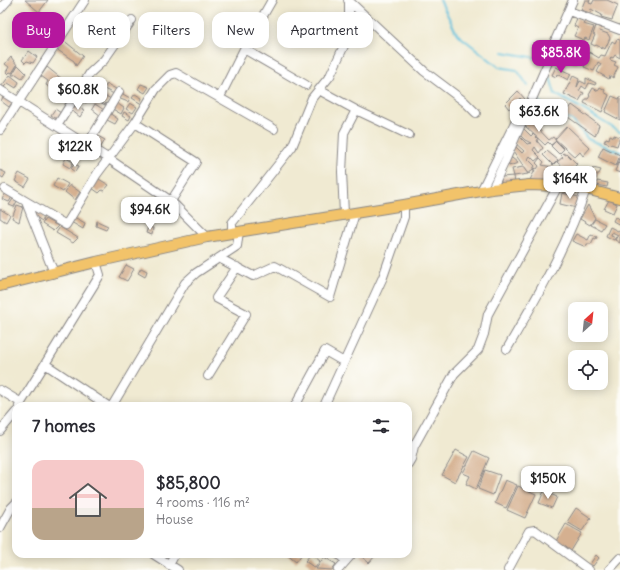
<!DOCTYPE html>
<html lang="en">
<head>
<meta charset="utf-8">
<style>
	:root { --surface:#fff; --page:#f7f7f7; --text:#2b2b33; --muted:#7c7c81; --accent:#b5179e }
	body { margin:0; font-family:Delius,sans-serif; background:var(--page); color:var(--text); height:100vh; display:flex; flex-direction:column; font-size:15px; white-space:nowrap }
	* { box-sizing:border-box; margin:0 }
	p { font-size:13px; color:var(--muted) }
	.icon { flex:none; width:22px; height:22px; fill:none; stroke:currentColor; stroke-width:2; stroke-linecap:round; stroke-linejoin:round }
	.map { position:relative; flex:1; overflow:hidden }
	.drawer { position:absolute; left:12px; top:402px; width:400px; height:156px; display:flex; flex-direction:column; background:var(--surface); border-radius:12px; box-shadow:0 2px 10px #0003 }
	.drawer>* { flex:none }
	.hud { position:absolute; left:12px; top:12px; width:400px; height:36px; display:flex; gap:8px }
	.needle { width:26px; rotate:27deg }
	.fabs { position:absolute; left:568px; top:302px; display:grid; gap:8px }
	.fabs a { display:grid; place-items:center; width:40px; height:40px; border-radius:8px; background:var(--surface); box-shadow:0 2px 10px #0003; font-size:20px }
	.price { position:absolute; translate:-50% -34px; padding:0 9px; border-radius:8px; background:#fff; color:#222; font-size:13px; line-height:26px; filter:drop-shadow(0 1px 2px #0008) }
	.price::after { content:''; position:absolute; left:50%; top:24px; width:12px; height:9px; margin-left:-6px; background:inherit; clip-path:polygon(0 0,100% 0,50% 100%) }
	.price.on { background:var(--accent); color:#fff }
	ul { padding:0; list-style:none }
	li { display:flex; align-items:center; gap:12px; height:100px; padding:0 20px }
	li span { display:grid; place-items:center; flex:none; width:112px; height:80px; border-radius:12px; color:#555 }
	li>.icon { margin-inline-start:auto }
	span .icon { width:48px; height:48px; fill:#fffc; stroke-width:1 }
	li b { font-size:17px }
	h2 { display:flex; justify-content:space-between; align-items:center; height:48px; padding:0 20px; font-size:17px }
	.chip { padding:0 14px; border-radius:12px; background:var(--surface); box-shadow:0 2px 10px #0003; font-size:14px; line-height:36px }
	.chip.on { background:var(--accent); color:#fff }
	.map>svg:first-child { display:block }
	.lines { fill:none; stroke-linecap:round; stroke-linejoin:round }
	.stream { stroke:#5ec0dc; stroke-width:2 }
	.building { fill:#d5b090 }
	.minor-casing { stroke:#898686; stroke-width:10 }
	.major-casing { stroke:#898686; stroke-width:12 }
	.minor { stroke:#fff; stroke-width:8 }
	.major { stroke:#f2c36a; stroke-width:10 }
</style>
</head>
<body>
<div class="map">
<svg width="620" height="570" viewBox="0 0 620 570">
	<rect width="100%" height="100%" fill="#fdfcf7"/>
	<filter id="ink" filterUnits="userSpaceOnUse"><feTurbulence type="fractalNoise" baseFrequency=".025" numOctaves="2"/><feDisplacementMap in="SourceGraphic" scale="8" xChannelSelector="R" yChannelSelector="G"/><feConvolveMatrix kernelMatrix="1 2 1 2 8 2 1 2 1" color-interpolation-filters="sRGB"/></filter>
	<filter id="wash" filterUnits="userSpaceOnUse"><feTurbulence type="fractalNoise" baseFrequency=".012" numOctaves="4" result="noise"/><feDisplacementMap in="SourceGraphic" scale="16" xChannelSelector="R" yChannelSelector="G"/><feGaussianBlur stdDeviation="0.9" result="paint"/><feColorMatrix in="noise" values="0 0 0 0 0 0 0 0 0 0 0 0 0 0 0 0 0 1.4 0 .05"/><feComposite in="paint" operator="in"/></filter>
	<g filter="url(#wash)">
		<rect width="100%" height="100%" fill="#f0ead2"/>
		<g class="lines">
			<path class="stream" d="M440 0 457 34 499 67 517 70 528 86
				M503 52 537 58
				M550 77 555 94 579 107 620 132
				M539 100 548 113 572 120 588 139 620 152"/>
		</g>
		<g id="blocks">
			<path class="building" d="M25 0H48L39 12Z
				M585 0H590L589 3 592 4 594 0H607L618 5 612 20 601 17 602 15 591 9 590 13 581 10Z
				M577 18 585 21 583 24 594 27 589 40 585 38 584 40 574 36 578 28 574 26Z
				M596 26 601 28 600 31 608 34 610 38 605 49 602 47 601 49 600 48V47L596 45 595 46 591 44 595 35 593 34Z
				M62 39 83 56 76 66 74 61 56 49Z
				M617 39 620 40V58L615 55 613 58 611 57 610 60 616 62 614 65 618 67 613 78 610 76 609 79 597 72 601 64 598 62 594 71 584 67 589 52 599 58 601 55 605 56 612 41 615 43Z
				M568 40 574 43 573 45 577 47 576 50 579 47 584 50 580 62 578 61 576 64 565 58 569 49 564 47Z
				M29 51 37 57 33 63 27 61 25 63 22 60Z
				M11 57 17 65 12 73 10 72 8 74 6 72 9 67 5 64Z
				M18 65 26 73 22 78 16 74 14 75H12Z
				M47 67 63 80 57 88 54 86 52 89 46 85 48 81 41 76Z
				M556 67 571 74 568 80 557 74 556 77 552 75Z
				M10 75 19 82 16 88 8 83 3 88 1 87Z
				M573 76 579 79 577 87 580 81 586 84V78L596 83 595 85 589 83 586 89 582 86 579 91 584 93 579 101 564 94Z
				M107 84 116 89 114 94 104 89Z
				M141 84 149 87 145 93 138 89Z
				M600 87 605 90 604 92 609 95 602 112 584 103 586 99H588L590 96 589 95 593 88 598 91Z
				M83 91 91 95 86 103 79 98Z
				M518 91 525 99 523 101 520 98 516 102 519 105 517 107 513 105 509 109 505 104Z
				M121 93 130 98 128 102 118 98Z
				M102 94 111 99 108 104 106 103 105 105 100 102Z
				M135 94 142 98 140 103 132 98Z
				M4 95 13 101 9 107 1 101Z
				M612 96 619 99 620 97V120L605 112Z
				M115 102 124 108 121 114 111 108Z
				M130 103 137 107 133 113 126 109Z
				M95 104 104 110 101 116 92 109Z
				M74 105 84 110 80 117 71 110Z
				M572 105 599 125 595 136 565 115Z
				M55 109 61 113 57 119 51 115Z
				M124 112 131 116 129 120 122 116Z
				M109 113 118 119 115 124 105 119Z
				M529 119 549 140 553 137 556 141 551 145 548 142 545 145 524 125Z
				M567 126 590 148 583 156 580 152 575 157 555 139Z
				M523 128 531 136 533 134 538 139 537 141 543 148 539 153 535 147 533 150 540 157 535 161 530 156 528 159 535 166 529 174 511 148 514 145 522 153 524 151 514 142 519 136 527 144 531 143 525 140 518 133Z
				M96 135 105 140 101 147 92 142Z
				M610 135 614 137V135L620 137 617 146 604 142 606 138 609 139Z
				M556 141 564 149 559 154 551 146Z
				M603 147 620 155 616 166 598 157Z
				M547 151 558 160 553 165 543 155Z
				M563 153 566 155 567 154 577 164 569 173 557 162 563 157 561 155Z
				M66 158 73 162 70 168 63 164Z
				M512 158 518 163 509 166 507 160Z
				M540 158 544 162 542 165 562 169 561 176 564 177 563 187 529 182 535 170H533L534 168 537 169 539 166 536 163Z
				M620 159V173L615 171Z
				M74 164 79 166 75 172 71 169Z
				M523 167 528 174 514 176 512 169Z
				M593 168 601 170 599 174H597L596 179 591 177Z
				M0 170 6 173 3 178 0 176Z
				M19 173 30 179 25 187 15 181Z
				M514 176 515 184 501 185V177Z
				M57 178 68 184 63 192 53 186Z
				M97 178 109 185 104 191 102 190 99 193 92 188Z
				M597 181 608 183 607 187 596 185Z
				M70 185 80 192 75 200 65 192Z
				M6 193 12 197 9 202 2 199Z
				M562 193 579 197 577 208 560 204Z
				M13 199 17 201 14 207 9 205Z
				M609 200 617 204 613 213 604 209Z
				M17 205 23 207 19 222 12 218Z
				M588 205 595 218 590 225 580 219Z
				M0 209 10 215 6 222 0 218Z
				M35 211 44 216 42 221 33 215Z
				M74 217 85 223 83 229 71 222Z
				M615 217 620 219V225L613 221Z
				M45 219 58 226 53 231 42 224Z
				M595 219 605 224 601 230 591 225Z
				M97 221 108 226 106 230 96 226Z
				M60 227 78 238 73 243 56 233Z
				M148 227 153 228 152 235 146 233Z
				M610 227 620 232V243L615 240 618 235 612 232 611 235 616 237 614 240 606 236Z
				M576 234 588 240 591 234 597 237 596 239 594 238 591 244H587L586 247 572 241Z
				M126 265 134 269 127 281 119 277Z
				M141 268 147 271 145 277 138 273Z
				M456 450 469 457 455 482 442 475Z
				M474 451 489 458 476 489 466 484 470 476 463 473Z
				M485 470 500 475 493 495 478 489Z
				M505 480 517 485 506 508 495 503Z
				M518 486 536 494 525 518 507 510Z
				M544 491 557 497 552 508 539 503Z
				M576 508 591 518 582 531 567 522Z
				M566 524 582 533 571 551 556 541Z
				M286 554H302L296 562Z
				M311 554 320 561 315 568 305 561Z
				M363 554H373L375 556 369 563 361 556Z
				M596 555 599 558 593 566 590 564Z
				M324 557 336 564 332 570 316 569Z"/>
		</g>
	</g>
	<g filter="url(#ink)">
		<use href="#blocks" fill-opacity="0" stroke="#898686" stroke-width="1"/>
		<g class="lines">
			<g class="minor-casing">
				<path id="minor" d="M348 0 424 71 465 102 476 113
					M0 9 8 0
					M569 11 620 30
					M244 49 306 85
					M0 90 109 159 171 201 207 237
					M319 90 356 110 409 135
					M220 97 244 49 272 0
					M135 123 196 162 171 201
					M57 126 90 73 104 60 132 20
					M0 130 85 0
					M87 145 119 92
					M5 189 66 225 97 174 135 123 156 89 170 75 176 73 274 129
					M492 189 505 161 549 60 550 52 573 0
					M481 191 522 108
					M26 202 54 273
					M344 214 342 172 344 133 356 110
					M232 233V223L292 147 312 98 330 76 349 35V0
					M219 258 253 276 275 266 330 297 355 213
					M507 349C537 297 567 246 586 189
					M45 364 108 406
					M208 376 246 314 216 298 237 267
					M0 390 20 402
					M19 406 100 275 96 262
					M112 406 185 283 196 273 237 246 239 231
					M295 406 325 351 344 362
					M324 406 383 277 404 217V205
					M0 431 16 412
					M408 464 411 459 414 446 454 374 478 350 484 334 488 314 558 186
					M0 528 11 508 16 503
					M153 554 178 570
					M338 554 346 561
					M169 565 175 554
					M338 570 352 554
					M508 570 529 531 535 530 589 570
					M609 570 620 558"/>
			</g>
			<g class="major-casing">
				<path id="major" d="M0 286 96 262 207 237 404 205 492 189 529 185 558 186 586 189 620 198"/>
			</g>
			<use href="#minor" class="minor"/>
			<use href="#major" class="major"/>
		</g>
	</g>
</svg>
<div class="fabs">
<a><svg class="needle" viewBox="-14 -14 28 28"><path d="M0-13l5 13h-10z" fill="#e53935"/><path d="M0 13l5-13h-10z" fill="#7c7c81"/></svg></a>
<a><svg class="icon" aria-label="locate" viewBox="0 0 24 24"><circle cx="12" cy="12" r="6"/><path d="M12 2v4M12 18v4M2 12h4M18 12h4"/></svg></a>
</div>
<b class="price on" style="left:561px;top:74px">$85.8K</b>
<b class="price" style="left:78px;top:111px">$60.8K</b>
<b class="price" style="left:539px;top:133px">$63.6K</b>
<b class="price" style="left:75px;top:168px">$122K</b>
<b class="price" style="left:570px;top:200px">$164K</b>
<b class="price" style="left:150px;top:231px">$94.6K</b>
<b class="price" style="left:548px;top:500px">$150K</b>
<div class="hud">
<a class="chip on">Buy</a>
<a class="chip">Rent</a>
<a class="chip">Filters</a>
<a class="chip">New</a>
<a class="chip">Apartment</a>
</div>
<section class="drawer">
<h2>7 homes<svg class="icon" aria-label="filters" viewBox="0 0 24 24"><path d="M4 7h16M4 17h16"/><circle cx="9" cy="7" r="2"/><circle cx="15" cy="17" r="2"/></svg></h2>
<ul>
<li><span style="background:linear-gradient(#f6c9c9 60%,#b9a48a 0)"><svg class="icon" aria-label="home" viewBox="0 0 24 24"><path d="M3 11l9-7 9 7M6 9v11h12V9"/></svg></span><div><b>$85,800</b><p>4 rooms · 116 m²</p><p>House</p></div></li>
</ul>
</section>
</div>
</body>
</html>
